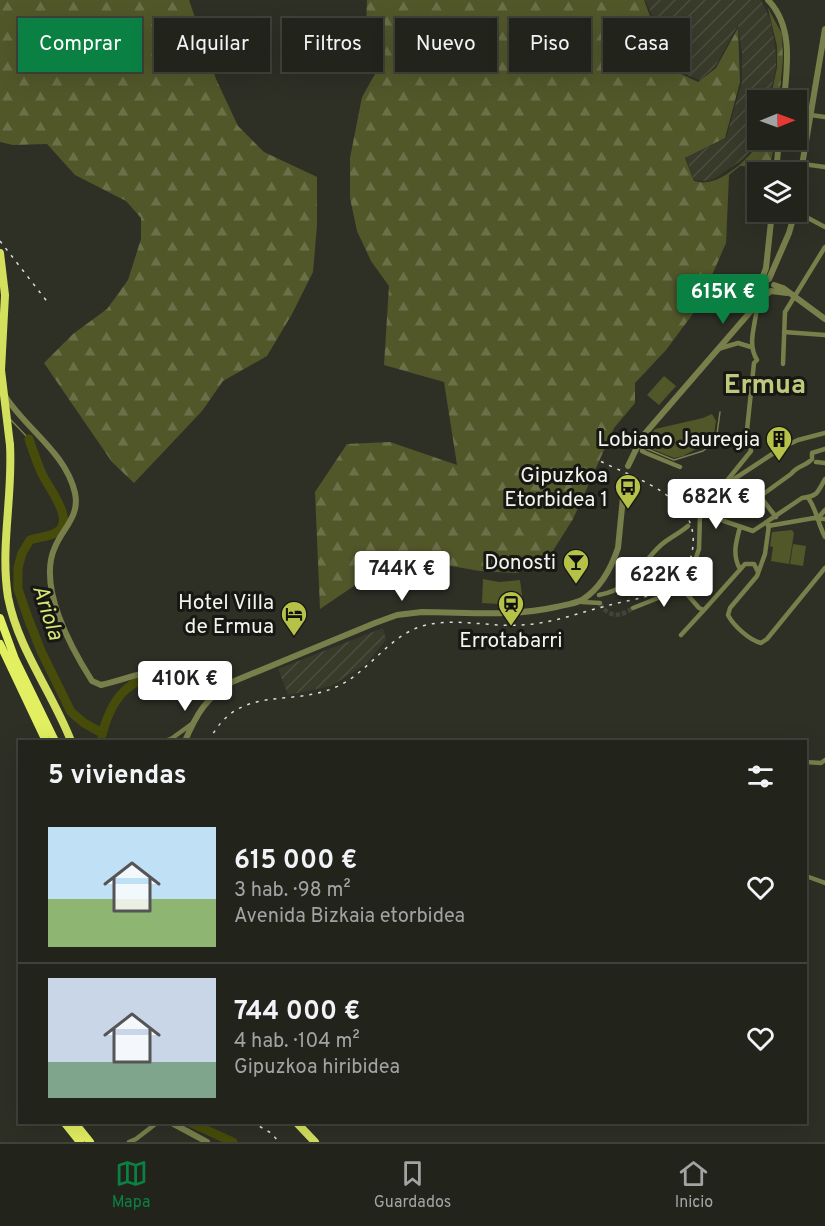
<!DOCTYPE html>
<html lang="es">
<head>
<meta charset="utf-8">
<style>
	:root { --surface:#22241c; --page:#2e3029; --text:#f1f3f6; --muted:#a2a4a3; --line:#3f413b; --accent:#0b8043 }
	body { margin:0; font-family:Overpass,sans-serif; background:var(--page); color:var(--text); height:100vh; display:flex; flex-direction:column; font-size:22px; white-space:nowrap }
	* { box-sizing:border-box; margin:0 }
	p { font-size:20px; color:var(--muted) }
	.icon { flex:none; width:33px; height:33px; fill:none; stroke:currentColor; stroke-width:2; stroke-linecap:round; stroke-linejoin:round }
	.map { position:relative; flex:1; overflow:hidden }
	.details { position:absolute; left:18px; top:740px; width:789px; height:384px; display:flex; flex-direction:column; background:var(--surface); border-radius:0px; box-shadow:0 6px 24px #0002,0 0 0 2px var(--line) }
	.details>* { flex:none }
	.banner { position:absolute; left:18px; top:18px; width:789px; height:54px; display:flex; gap:12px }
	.needle { width:39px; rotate:89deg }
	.fabs { position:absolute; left:747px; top:90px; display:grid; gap:12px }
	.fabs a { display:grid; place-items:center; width:60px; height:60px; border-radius:0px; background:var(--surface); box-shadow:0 6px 24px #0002,0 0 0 2px var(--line); font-size:30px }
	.price { position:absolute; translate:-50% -51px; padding:0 14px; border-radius:6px; background:#fff; color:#222; font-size:20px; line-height:39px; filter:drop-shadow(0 2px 3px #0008) }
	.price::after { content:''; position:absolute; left:50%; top:36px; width:18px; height:14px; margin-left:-9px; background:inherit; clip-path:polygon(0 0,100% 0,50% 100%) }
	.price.active { background:var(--accent); color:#fff }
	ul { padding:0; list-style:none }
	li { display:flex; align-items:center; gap:18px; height:150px; padding:0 30px }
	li+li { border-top:2px solid var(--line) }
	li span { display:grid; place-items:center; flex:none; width:168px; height:120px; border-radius:0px; color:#555 }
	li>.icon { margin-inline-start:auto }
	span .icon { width:72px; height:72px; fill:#fffc; stroke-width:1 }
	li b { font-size:26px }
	h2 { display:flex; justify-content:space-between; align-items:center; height:72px; padding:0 30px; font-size:26px }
	.tag { padding:0 21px; border-radius:0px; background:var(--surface); box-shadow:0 6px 24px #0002,0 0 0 2px var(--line); font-size:21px; line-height:54px }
	.tag.active { background:var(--accent); color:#fff }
	.tab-bar { display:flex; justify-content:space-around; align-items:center; height:84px; border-top:2px solid var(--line); background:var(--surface); font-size:16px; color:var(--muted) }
	.tab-bar a { display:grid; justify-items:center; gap:3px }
	.tab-bar .active { color:var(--accent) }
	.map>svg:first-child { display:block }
	.industrial { fill:url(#industrial-furrows) }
	.forest { fill:url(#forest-firs) }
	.green { fill:#52572a }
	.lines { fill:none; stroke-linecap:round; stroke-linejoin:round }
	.stream { stroke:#7b7e4e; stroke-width:1.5 }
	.river { stroke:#474c0a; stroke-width:9 }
	.minor-tunnel { stroke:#42443a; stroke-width:4.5; stroke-dasharray:4.5 2; stroke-linecap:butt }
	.minor { stroke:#797f4b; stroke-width:4.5 }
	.tertiary { stroke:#797f4b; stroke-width:6 }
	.trunk { stroke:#d3e05e; stroke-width:8 }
	.motorway { stroke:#e2ef61; stroke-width:8 }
	.rail { stroke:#dcddd7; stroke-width:1.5; stroke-dasharray:3 6; stroke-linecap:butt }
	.trunk-bridge { stroke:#d3e05e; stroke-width:8 }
	.labels { text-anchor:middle; stroke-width:6; stroke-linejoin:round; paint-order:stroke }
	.poi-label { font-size:21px; fill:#f3f4ee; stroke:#171713; text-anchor:end }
	.water-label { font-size:22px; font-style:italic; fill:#dae678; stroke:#171713 }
	.district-label { font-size:27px; font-weight:bold; fill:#bfc87b; stroke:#171713 }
</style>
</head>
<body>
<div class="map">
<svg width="825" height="1142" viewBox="0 0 825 1142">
	<defs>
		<pattern id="industrial-furrows" width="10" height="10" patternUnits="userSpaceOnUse" patternTransform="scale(1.5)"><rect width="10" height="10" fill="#383a2a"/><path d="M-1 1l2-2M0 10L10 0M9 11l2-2" fill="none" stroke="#4c4d3f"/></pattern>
		<pattern id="forest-firs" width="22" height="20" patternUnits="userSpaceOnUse" patternTransform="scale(1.5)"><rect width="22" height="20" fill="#52572a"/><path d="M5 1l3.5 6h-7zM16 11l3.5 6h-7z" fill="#6b7049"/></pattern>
	</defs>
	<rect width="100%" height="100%" fill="#2e3026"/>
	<path class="industrial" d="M645 0H761L771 21 776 54V68L769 100H758L759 141 745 158 714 179 706 181 694 180 686 158 726 138 742 82V53L738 25 715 67 700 80 679 72 665 50 657 26Z
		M383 628 386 640 366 664 331 686 288 695 278 669Z"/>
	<path class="forest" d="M0 0H189L216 79 238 126 264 152 317 177V225L313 272 292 314 267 356 223 381 202 411 134 483 112 462 44 363 73 334 107 309 128 280 141 239V218L126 201 75 175 47 144 13 145 0 142Z
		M367 0H644L663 51 679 73 698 82 716 68 738 28 740 82 725 138 685 158 694 181C698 182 703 183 708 182 725 180 754 155 760 140H775L770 167 740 166 729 175 726 243 698 307 666 350 635 383V403L614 428 573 519 549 557 534 568 516 573 480 571 422 561 401 562 382 567 320 609 315 492 347 444 390 442 457 465 444 382 384 365 389 286 371 261 357 231 350 198V158L362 97 375 74 365 55Z
		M768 8 782 34 783 59 779 100H770L777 68V46Z"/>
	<path class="green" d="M664 376 676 386 659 405 647 395Z
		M712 414 716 421 714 434 709 442 683 456 674 458 647 447 649 438 655 429 703 418Z
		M792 530 794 533 789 564 771 561 773 547 770 546 772 532Z
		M793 544 806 546 803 566 790 564Z
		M483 579 499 582 520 580 523 603 512 605 482 603Z"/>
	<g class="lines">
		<path class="stream" d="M11 420 29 439
			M645 448 674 460 703 451 716 441 720 412"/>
		<path class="river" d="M29 439C33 451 37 463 42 474 48 487 76 521 57 532 50 537 38 537 30 540L22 553 18 568V589L28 618 41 651 71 712 84 723 102 733
			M102 735C113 691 135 672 180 676
			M189 1122 233 1142"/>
		<path class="minor-tunnel" d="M600 604C610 618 620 617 633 608"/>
		<path class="minor" d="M811 115 825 117
			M803 164 825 167
			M794 214 808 218 825 227
			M784 332 825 335
			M718 349 738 343 751 347
			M783 364 785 312 825 247
			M640 440 644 444 642 451 646 453 680 467
			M816 462 825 463
			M725 485 783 447 798 440 825 433
			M809 499C817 511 818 524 825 537
			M703 511 724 521 753 531 802 498C818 496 817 493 825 479
			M776 517 762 499V495L791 474C797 466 806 466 812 459V453L825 449
			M818 518 825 510
			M769 525 765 554 757 576 730 608 728 615C733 625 749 640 761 643L767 639 825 568
			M768 526 814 518 825 519
			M740 527C736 542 732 555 740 569
			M680 586 699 608 704 610 745 564H754L758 572
			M599 595C635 588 637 567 661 545 669 538 680 533 688 526
			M582 602 600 603
			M633 608 668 594 680 586 690 575 699 549 700 514 751 451 747 430 754 363 757 360C746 342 757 323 757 303
			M681 635 704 610
			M171 739 193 723
			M165 741 171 739 178 741
			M806 762 821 763 825 760
			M806 876 825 883
			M129 1142 136 1139 158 1122"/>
		<path class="tertiary" d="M768 0C794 27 787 67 784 100
			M776 172 779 140
			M796 201 825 29
			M769 279 789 233 795 212
			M774 285 783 288 825 319
			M755 303 759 295 760 284 766 268 772 212
			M5 396C26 429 66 453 75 493 80 516 63 528 55 547 37 586 71 648 92 681L101 685C150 674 170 653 210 697
			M628 466 642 437 764 296 771 291 787 293
			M185 741C197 713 206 698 232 682L375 623 397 615 422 612C467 612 512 617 556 607 564 605 574 604 582 600 601 588 611 569 618 548L625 477
			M170 1122 207 1142"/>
		<path class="trunk" d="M10 445C13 496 0 547 8 597 18 649 52 692 71 741
			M296 1122 315 1142"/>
		<path class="motorway" d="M0 618 15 659 55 741
			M0 644 46 741
			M64 1122 80 1142
			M74 1122 90 1142"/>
		<path class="rail" d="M0 241 49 304
			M209 741C238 683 289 708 336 687 370 672 389 634 426 625 456 618 490 627 521 625 550 624 578 613 606 606 627 600 652 598 671 586 682 578 690 565 692 552 703 498 638 480 600 461
			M252 1122 271 1133 279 1142"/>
		<path class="trunk-bridge" d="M0 253 5 295 1 370 10 445"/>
	</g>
	<defs>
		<g id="building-pin" transform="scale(1.35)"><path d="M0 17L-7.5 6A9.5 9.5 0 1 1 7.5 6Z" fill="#b6c148" stroke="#171713"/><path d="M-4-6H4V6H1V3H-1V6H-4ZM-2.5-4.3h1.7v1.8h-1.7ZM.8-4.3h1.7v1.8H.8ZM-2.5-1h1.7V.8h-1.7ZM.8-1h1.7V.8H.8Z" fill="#111"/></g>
		<g id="bus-pin" transform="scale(1.35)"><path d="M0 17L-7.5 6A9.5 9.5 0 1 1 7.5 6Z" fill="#b6c148" stroke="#171713"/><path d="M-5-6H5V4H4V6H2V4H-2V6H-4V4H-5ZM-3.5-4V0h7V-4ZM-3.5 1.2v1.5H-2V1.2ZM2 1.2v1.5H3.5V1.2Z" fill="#111"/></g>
		<g id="bar-pin" transform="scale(1.35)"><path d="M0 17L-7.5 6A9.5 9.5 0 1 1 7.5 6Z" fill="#b6c148" stroke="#171713"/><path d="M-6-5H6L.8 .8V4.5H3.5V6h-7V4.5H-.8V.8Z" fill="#111"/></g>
		<g id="station-pin" transform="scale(1.35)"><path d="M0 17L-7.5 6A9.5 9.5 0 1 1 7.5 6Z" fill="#b6c148" stroke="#171713"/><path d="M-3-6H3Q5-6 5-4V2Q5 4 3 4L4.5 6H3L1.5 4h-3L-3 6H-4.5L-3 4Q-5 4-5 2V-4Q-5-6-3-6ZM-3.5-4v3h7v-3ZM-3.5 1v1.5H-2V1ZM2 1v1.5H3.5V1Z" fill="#111"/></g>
		<g id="hotel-pin" transform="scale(1.35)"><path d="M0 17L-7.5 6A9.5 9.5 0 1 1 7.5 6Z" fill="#b6c148" stroke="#171713"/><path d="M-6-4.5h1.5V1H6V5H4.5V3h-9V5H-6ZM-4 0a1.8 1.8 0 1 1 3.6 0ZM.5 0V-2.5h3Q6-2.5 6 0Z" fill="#111"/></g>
	</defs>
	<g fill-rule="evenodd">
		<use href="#building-pin" x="779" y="439"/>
		<use href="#bus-pin" x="628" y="487"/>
		<use href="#bar-pin" x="576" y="562"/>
		<use href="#station-pin" x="511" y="604"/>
		<use href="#hotel-pin" x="294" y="614"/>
	</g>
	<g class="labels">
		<g class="poi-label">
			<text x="760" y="446">Lobiano Jauregia</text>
			<text x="608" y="482">Gipuzkoa<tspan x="608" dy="24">Etorbidea 1</tspan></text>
			<text x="556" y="569">Donosti</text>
			<text x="274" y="609">Hotel Villa<tspan x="274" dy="24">de Ermua</tspan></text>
			<text x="511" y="647" text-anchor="middle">Errotabarri</text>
		</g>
		<g class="water-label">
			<text transform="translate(49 612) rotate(72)" y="8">Ariola</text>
		</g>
		<g class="district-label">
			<text x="765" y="393">Ermua</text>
		</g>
	</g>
</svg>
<div class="fabs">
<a><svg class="needle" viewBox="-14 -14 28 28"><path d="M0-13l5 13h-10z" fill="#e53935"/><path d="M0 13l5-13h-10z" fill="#a2a4a3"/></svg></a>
<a><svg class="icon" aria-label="layers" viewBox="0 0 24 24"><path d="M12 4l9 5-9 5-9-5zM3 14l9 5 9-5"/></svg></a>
</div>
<b class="price active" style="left:723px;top:325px">615K €</b>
<b class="price" style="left:716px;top:530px">682K €</b>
<b class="price" style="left:402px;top:602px">744K €</b>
<b class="price" style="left:664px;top:608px">622K €</b>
<b class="price" style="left:185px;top:712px">410K €</b>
<div class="banner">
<a class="tag active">Comprar</a>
<a class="tag">Alquilar</a>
<a class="tag">Filtros</a>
<a class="tag">Nuevo</a>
<a class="tag">Piso</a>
<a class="tag">Casa</a>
</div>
<section class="details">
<h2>5 viviendas<svg class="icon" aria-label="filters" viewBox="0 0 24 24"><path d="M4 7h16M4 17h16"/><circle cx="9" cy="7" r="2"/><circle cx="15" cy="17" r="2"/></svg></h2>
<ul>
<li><span style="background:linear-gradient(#bfe0f5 60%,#8fb573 0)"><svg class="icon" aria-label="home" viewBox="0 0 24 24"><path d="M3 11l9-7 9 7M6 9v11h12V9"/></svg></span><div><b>615 000 €</b><p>3 hab. · 98 m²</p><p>Avenida Bizkaia etorbidea</p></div><svg class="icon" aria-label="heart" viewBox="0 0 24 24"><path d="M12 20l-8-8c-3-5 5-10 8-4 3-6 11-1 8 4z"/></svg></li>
<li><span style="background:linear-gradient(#c9d6e8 70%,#7fa58c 0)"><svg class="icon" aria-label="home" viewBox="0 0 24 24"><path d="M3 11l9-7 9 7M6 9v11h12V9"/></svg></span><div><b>744 000 €</b><p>4 hab. · 104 m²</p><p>Gipuzkoa hiribidea</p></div><svg class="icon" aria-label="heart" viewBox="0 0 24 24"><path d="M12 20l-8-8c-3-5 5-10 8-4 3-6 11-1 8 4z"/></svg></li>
</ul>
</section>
</div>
<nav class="tab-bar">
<a class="active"><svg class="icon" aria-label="map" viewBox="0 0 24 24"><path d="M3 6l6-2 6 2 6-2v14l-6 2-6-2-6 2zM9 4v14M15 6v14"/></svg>Mapa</a>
<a><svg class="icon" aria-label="saved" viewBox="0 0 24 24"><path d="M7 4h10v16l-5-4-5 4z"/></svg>Guardados</a>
<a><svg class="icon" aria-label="home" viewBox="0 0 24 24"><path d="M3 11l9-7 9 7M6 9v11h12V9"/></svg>Inicio</a>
</nav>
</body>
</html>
